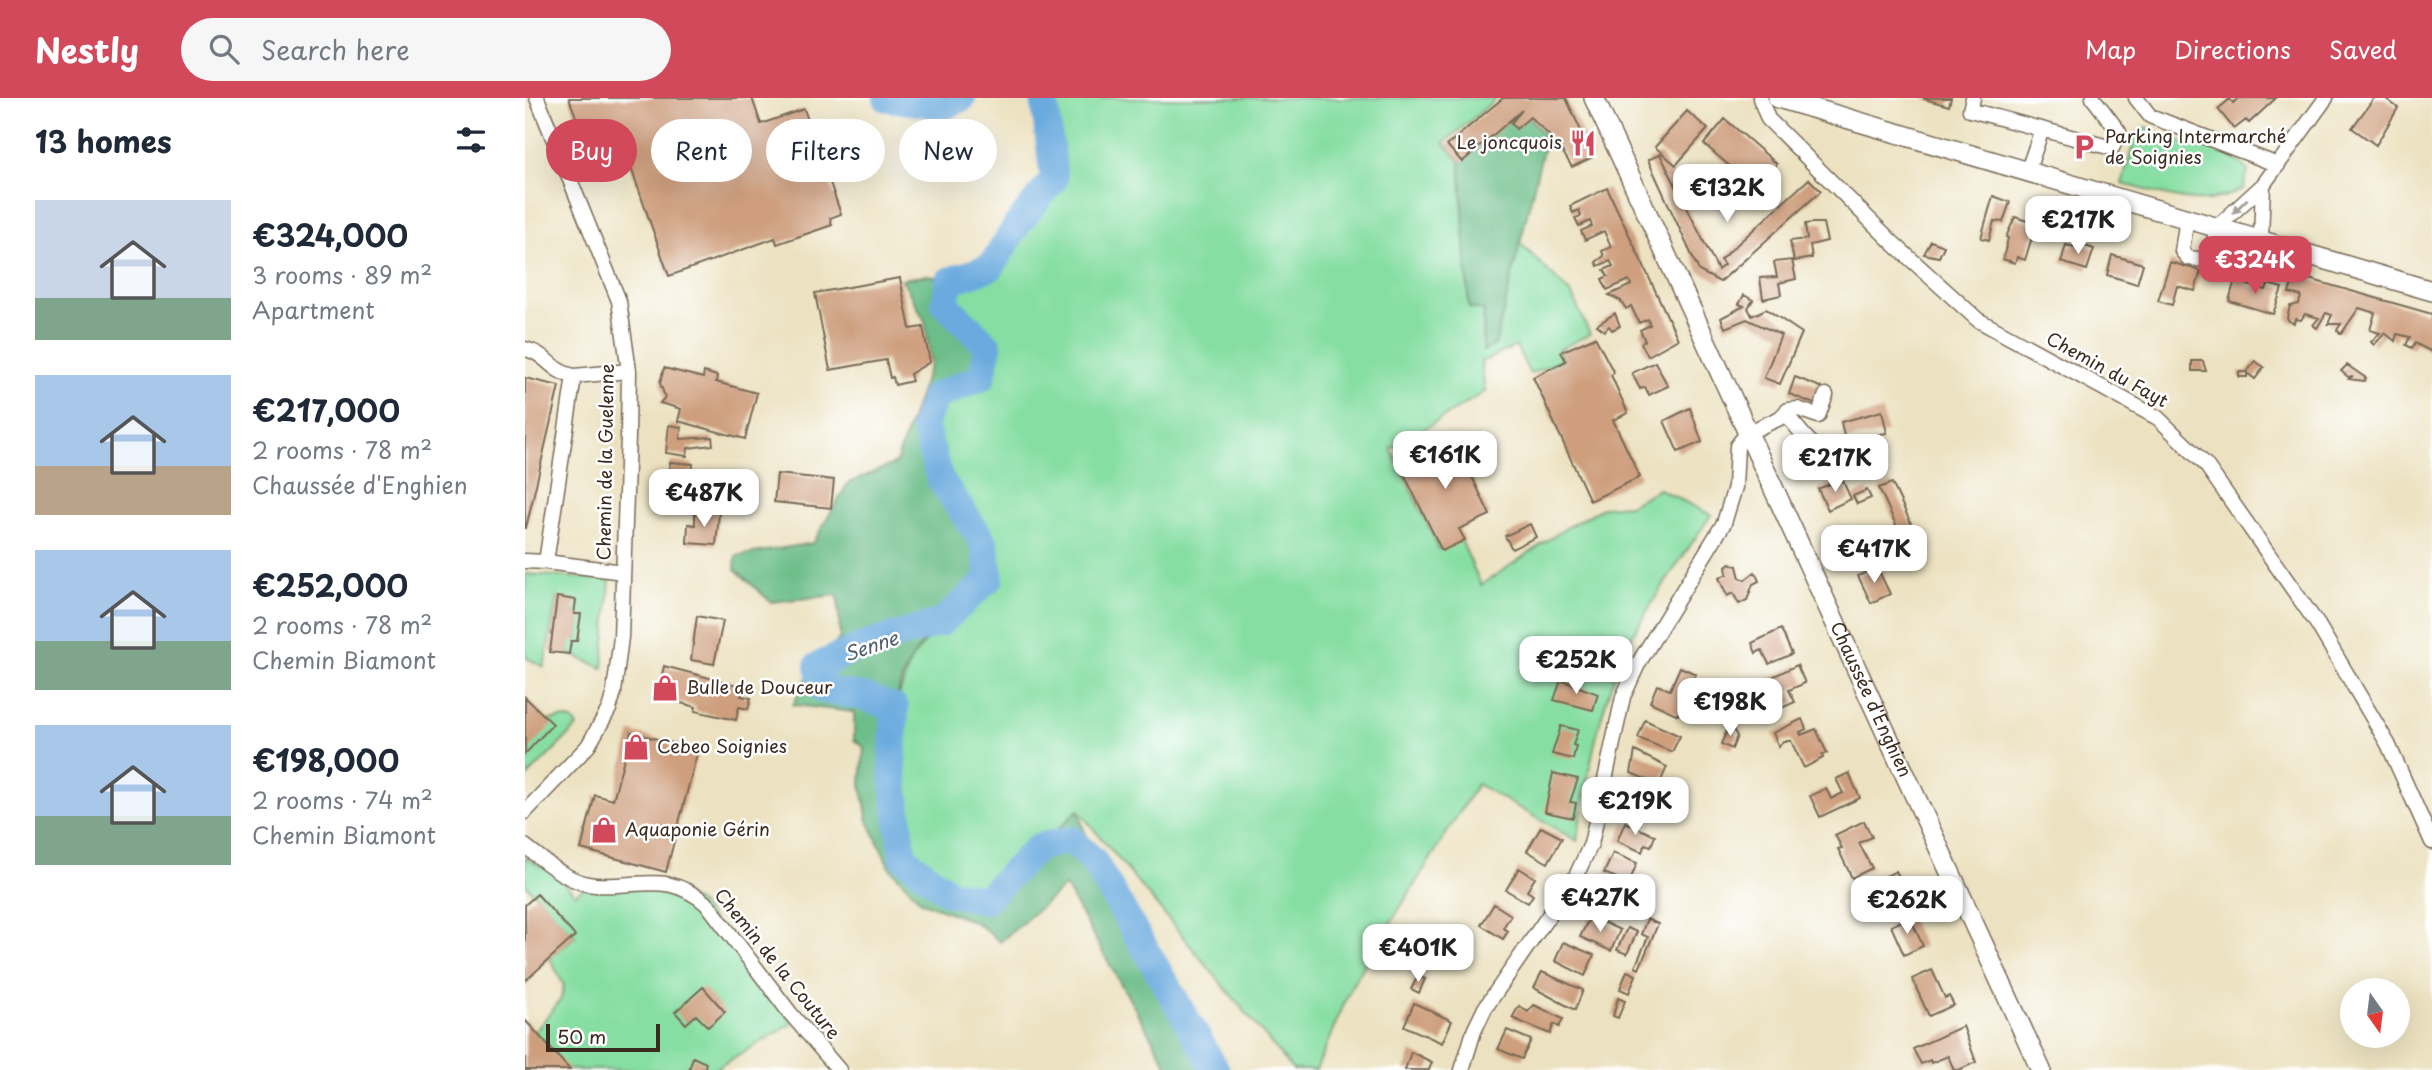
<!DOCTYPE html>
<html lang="en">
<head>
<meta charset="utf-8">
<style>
	:root { --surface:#fff; --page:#f6f6f7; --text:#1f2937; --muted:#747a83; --accent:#d1495b }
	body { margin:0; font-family:"Playpen Sans",sans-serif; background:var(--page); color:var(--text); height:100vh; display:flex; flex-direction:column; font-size:26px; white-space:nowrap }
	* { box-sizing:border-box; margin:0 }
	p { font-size:23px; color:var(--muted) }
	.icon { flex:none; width:38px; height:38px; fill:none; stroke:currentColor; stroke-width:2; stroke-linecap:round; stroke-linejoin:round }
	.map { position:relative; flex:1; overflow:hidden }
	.drawer { display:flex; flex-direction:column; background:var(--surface); width:525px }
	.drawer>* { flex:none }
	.hud { position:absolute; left:21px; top:21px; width:665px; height:63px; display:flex; gap:14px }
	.needle { width:46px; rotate:166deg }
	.tools { position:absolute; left:1815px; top:880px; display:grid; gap:14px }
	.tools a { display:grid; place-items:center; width:70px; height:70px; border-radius:50%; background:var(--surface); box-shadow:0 7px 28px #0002; font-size:35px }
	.scale { position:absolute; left:21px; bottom:18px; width:114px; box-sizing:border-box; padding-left:7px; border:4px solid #3b2a1e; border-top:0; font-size:19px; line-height:24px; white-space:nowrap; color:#3b2a1e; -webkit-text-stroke:5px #fff; paint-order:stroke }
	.price { position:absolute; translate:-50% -60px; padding:0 16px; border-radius:14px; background:#fff; color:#222; font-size:23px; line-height:46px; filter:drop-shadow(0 2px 4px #0008) }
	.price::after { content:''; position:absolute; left:50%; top:42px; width:21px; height:16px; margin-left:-10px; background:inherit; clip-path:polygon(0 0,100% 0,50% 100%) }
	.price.current { background:var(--accent); color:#fff }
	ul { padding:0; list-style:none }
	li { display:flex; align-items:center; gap:21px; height:175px; padding:0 35px }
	li span { display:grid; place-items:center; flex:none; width:196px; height:140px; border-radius:0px; color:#555 }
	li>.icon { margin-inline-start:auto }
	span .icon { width:84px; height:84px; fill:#fffc; stroke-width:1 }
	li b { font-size:30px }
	h2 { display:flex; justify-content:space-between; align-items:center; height:84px; padding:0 35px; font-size:30px }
	.chip { padding:0 24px; border-radius:32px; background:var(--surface); box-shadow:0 7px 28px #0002; font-size:24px; line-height:63px }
	.chip.current { background:var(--accent); color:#fff }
	header { display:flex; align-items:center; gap:42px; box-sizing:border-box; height:98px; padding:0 35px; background:var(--accent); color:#fff }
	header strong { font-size:33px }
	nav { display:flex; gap:38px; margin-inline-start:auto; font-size:24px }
	.search { width:490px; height:63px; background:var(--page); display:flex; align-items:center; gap:18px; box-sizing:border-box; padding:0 24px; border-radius:38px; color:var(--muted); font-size:26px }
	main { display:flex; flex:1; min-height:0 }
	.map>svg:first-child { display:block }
	.green { fill:#86dea3; stroke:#608460; stroke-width:2 }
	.forest { fill:#6cbd89; stroke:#547454; stroke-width:2 }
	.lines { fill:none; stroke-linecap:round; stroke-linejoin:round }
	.river { stroke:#6baade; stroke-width:28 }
	.building { fill:#ce9e7d }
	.minor-casing { stroke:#796a57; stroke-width:17 }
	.major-casing { stroke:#796a57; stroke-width:22 }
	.minor { stroke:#fff; stroke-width:14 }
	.major { stroke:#fff; stroke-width:19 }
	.oneway { fill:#a79f9a }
	.labels { text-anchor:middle; stroke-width:5; stroke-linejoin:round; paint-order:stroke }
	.poi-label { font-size:18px; fill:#3b2a1e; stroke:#fff; text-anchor:start }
	.street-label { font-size:18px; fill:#3b2a1e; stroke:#fff }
	.water-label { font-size:19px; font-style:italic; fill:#4e5d6b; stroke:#fff }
</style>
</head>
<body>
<header>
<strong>Nestly</strong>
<div class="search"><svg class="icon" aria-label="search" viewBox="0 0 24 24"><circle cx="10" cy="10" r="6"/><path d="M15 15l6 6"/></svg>Search here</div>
<nav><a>Map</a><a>Directions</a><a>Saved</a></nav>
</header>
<main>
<section class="drawer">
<h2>13 homes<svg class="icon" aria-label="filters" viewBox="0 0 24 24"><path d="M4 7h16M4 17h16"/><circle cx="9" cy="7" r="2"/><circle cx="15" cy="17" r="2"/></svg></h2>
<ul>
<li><span style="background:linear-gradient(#c9d6e8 70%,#7fa58c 0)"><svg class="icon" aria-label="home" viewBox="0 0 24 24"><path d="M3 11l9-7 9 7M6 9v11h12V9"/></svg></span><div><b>€324,000</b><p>3 rooms · 89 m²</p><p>Apartment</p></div></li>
<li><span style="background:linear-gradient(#a9c7e8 65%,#b9a48a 0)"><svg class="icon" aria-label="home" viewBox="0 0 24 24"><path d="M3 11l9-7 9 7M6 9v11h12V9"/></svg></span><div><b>€217,000</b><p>2 rooms · 78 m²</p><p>Chaussée d'Enghien</p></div></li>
<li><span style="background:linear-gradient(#a9c7e8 65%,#7fa58c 0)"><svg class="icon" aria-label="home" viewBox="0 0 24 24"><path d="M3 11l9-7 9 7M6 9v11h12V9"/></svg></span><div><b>€252,000</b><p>2 rooms · 78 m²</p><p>Chemin Biamont</p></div></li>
<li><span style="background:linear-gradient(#a9c7e8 65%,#7fa58c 0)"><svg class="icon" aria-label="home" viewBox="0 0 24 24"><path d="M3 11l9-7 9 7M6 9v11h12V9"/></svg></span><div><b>€198,000</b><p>2 rooms · 74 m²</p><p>Chemin Biamont</p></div></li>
</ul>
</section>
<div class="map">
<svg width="1907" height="972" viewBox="0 0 1907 972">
	<rect width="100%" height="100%" fill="#fff"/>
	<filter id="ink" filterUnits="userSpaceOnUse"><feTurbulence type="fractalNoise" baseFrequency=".0143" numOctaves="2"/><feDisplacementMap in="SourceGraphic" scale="14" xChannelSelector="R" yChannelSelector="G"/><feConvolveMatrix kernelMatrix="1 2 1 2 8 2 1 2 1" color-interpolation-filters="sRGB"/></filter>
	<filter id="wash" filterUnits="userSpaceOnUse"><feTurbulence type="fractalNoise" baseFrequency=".00686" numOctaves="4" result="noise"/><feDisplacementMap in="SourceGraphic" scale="28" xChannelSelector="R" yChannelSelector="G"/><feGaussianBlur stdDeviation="1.57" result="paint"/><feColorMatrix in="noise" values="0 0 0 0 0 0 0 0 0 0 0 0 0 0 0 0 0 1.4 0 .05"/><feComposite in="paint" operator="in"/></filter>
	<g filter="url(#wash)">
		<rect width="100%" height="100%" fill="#ece2c1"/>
		<path class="green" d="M519 0H972L919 45 935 63 944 209 959 211 958 253 970 247 994 144 1047 197 1065 236 1033 252 1038 262 1005 276 991 248 956 264 960 294 866 351 914 451 936 442 956 487 1044 428 1079 409 1104 407 1134 391 1186 417C1160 456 1131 495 1109 535 1075 599 1063 673 1052 743L952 686 827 887 791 972H768L553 712 460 802 423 794 378 759 367 667 370 610 386 561 417 524 459 445 415 381 399 328 409 299 457 279 420 206 424 183 466 169 492 127 529 81Z
			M1622 29C1654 52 1698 42 1723 73L1718 91C1676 114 1641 96 1597 86L1611 36Z
			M0 476 85 482 78 570 42 555 44 542H52L55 516 49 514 32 499 19 569 0 559Z
			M37 620 47 622 52 629 0 681V648L25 622Z
			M0 759 29 775 50 796 59 790 142 789 174 805 268 925 188 972H43L9 935 36 901 39 888 25 860 50 838 0 786Z"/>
		<path class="forest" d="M997 11 1021 39 970 247 958 253 959 212 944 210 935 63Z
			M403 177 424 183 420 206 463 248 457 279 409 299 399 328 415 381 459 445 465 480C439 505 407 529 387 560 355 610 371 703 378 759L423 794 460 802 553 712 568 762 691 972H645L540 788 475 844 452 825 397 804 365 770 343 723 336 686 339 649 329 642V614L268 607 280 582 315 540 313 497 246 504 210 471 211 458 288 445 323 385 371 365 406 263 400 223 377 181Z"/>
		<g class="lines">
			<path class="river" d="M362 0 419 8 437 0
				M519 0 529 81 492 127 466 169 424 183 420 206 463 248 457 279 409 299 399 328 415 381 459 445 465 480 417 524 332 550 293 568 299 592 340 599 370 610 367 667 378 759 423 794 460 802 513 749 546 742 568 762 691 972"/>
		</g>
		<g id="blocks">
			<path class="building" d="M44 0H227L236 26 279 11 316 116 305 120 307 127 252 146 250 140 144 178 105 67 73 78Z
				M978 0H1041L1068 59 1047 69 1034 48 1030 50 1025 38 1005 19 991 31 986 25 997 12 937 64 922 47Z
				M1426 0 1424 8 1399 1V0Z
				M1714 0H1751L1724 25 1721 22 1709 31 1693 11 1705 1 1708 5Z
				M1849 0H1860L1873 10 1851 47 1827 30Z
				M1162 13 1183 31 1151 67 1130 49Z
				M1200 21 1252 66 1231 91 1179 46Z
				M1135 56 1193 172 1199 167 1195 162 1284 81 1296 93 1195 184 1174 173 1123 62Z
				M1082 90 1153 241 1123 258 1116 245 1120 243 1115 232 1125 227 1123 221 1114 225 1106 208 1101 211 1096 203 1084 197 1106 187 1104 182 1082 192 1077 181 1083 178 1079 172 1088 168 1085 163 1073 168 1071 164 1079 158 1077 153 1086 149 1079 133 1060 142 1056 133 1067 128 1065 123 1054 128 1050 120 1056 118 1054 112 1048 115 1045 108Z
				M1468 98 1485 104 1478 124 1469 123 1464 142 1456 140Z
				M1490 119 1511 126 1500 162 1492 159 1490 165 1478 161 1483 140 1481 139Z
				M1287 125H1298L1302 143 1285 147 1287 160 1269 163 1265 143 1282 141 1280 126Z
				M1406 143 1419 148 1414 159 1399 156Z
				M1551 145 1569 151 1562 172 1536 164 1541 147 1549 149Z
				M1587 157 1618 166 1612 186 1582 177Z
				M1267 162 1271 181 1254 185 1256 197 1238 201 1235 180 1252 179 1249 164Z
				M1645 164 1676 173 1670 193 1652 188 1647 207 1633 203Z
				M1770 177 1907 216V254L1890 245 1887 250 1881 247 1885 239 1872 236 1870 243 1860 235 1849 247 1846 244 1855 235 1845 232 1850 215 1834 210 1816 236 1812 232 1816 226H1803L1807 217 1801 215 1792 230 1788 227 1794 220 1780 216 1776 222 1770 221 1769 225 1765 224 1762 220 1765 208 1774 206 1776 198 1764 195Z
				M1711 178 1725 182 1723 187 1741 192 1743 186 1757 190 1748 216 1704 203Z
				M375 180 385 231 398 229 405 264 385 276 387 283 370 287 368 279 365 280 361 262 305 272 290 195Z
				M1219 197 1228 202 1223 210 1227 218 1241 211 1277 235 1255 286 1239 280 1256 237 1222 221 1200 230 1196 220 1219 208 1214 206Z
				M1090 215 1095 228 1087 232 1084 228 1079 233 1072 227Z
				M1070 239 1089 275 1086 277 1103 315 1088 322 1115 379 1065 403 1008 279 1041 263 1036 254Z
				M1667 263H1678L1681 273H1667Z
				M1730 263 1739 269 1730 281 1722 275V279H1714V274H1722Z
				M1130 264 1143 288 1124 297 1120 289 1115 291 1107 275Z
				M1822 267 1841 280 1839 283 1824 281 1828 278 1823 279 1816 273Z
				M139 270 178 280 179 274 192 278 191 284 232 295 220 341 153 323 156 311 135 305 140 299 135 285Z
				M1270 279 1298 290 1292 307 1264 296Z
				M0 280 34 288 1 430H0Z
				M1165 310 1177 344 1153 354 1139 323Z
				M1357 313 1362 335 1320 342 1316 324Z
				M144 327 156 329 155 341 187 339 188 347 163 350 162 358 141 355Z
				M928 338 965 417 934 431 940 442 917 453 873 364Z
				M145 364 168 366 166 398 138 395 139 376 144 377Z
				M252 376 309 382 306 410 249 404Z
				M1317 381 1326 401 1303 412 1293 391Z
				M1367 385 1391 436 1378 442 1354 390Z
				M1342 392 1346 400 1332 406 1328 398Z
				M170 413 194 415 191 447 162 445 163 426 170 427Z
				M1005 426 1011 439 987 451 980 438Z
				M1205 465 1212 468 1215 480 1220 482 1230 474 1234 483 1228 486 1222 502 1214 506 1208 495 1202 498 1194 480 1202 476 1201 468Z
				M1352 469 1365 496 1346 505 1333 478Z
				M32 499 51 502 49 516H56L52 543H46L44 556 25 554Z
				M172 518 198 523 189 566 166 562Z
				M1256 531 1267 556 1244 566 1237 552 1231 555 1227 545Z
				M1272 567 1280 585 1264 592 1270 604 1252 612 1239 583Z
				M139 568 223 590 216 598 226 600 223 611 214 609 211 622 170 613 171 609 132 599Z
				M1155 569 1171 576 1165 588 1171 590 1168 598 1162 595 1153 617 1125 604 1132 587 1145 592Z
				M1036 582 1073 596 1068 612 1029 602Z
				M0 599 28 626 0 656Z
				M1277 621 1281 631 1275 634 1276 637 1291 631 1302 655 1297 657 1298 660 1279 670 1266 643H1258L1254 649 1248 635Z
				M1120 622 1155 638 1147 654 1113 640Z
				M1205 626 1212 638 1207 651 1196 646Z
				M1036 628 1053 632 1048 647 1051 648 1048 661 1027 656Z
				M106 634 173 652 141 774 56 751 70 697 88 702Z
				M1110 653 1142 669 1134 687 1106 675Z
				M1028 675 1053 681 1045 704 1051 705 1048 720 1020 714Z
				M1324 675 1335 700 1295 719 1285 698 1301 690 1306 701 1318 695 1311 681Z
				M1105 687 1132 698 1124 720 1096 707Z
				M1339 723 1347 739 1334 745 1347 770 1327 780 1313 751 1317 750 1310 737Z
				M1100 724 1130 738 1126 748 1120 746 1117 754 1092 743Z
				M1016 729 1037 740 1023 765 1002 753Z
				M1088 755 1112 765 1104 785 1079 775Z
				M994 770 1010 780 1002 793 1008 797 1003 805 981 792Z
				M1371 773 1383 798 1364 806 1355 781Z
				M1074 791 1083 795 1084 791 1107 802 1099 821 1063 805Z
				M12 796 50 838 0 883V807Z
				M969 806 986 817 978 830 983 833 978 841 956 827Z
				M1065 818 1095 832 1086 853 1055 839Z
				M1385 819 1398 848 1379 857 1366 828Z
				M1122 821 1133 826 1114 871 1110 869 1123 839 1116 836Z
				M1102 830 1112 834 1102 856 1092 852Z
				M1038 844 1069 857 1060 878 1030 863Z
				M1407 872 1420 900 1424 898 1429 907 1404 918 1387 881Z
				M1102 873 1111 877 1104 895 1095 891Z
				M1017 874 1058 892 1050 912 1009 890Z
				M893 878 900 881 894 895 886 891Z
				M178 889 200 914 183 929 171 917 161 926 150 914Z
				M1093 900 1100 903 1093 920 1088 918Z
				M889 905 927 923 917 945 879 928Z
				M1009 907 1038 921 1034 929 1029 926 1025 936 987 920 994 908 1003 914Z
				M0 922 45 972H0Z
				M1438 928 1451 964 1434 972H1429L1423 958 1406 965 1405 962 1396 966 1388 951Z
				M982 932 1006 942 997 961 973 951Z
				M886 954 907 964 904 972H880Z
				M168 959 181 965 179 972H164Z"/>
		</g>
	</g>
	<g filter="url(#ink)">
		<use href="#blocks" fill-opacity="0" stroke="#796a57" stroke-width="2"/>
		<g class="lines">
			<g class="minor-casing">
				<path id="minor" d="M1235 0 1243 21 1368 145 1453 222 1633 320 1681 367 1793 527 1863 646 1907 744
					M1448 0 1445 12 1587 50 1594 34 1568 0
					M1611 0 1625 18 1753 67
					M1503 72 1517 31
					M1662 120 1657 153 1663 160 1681 162 1686 158 1692 129 1738 87 1801 0
					M1736 141 1738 87
					M0 251C23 256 24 273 49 278
					M1260 315C1284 343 1292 361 1332 364
					M0 463 21 464
					M98 474 21 464 49 278 104 273
					M0 714 63 648 84 611 89 594 96 539 103 338 104 273 94 203 12 0
					M0 748C21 764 43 785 70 787 117 790 142 772 183 807L265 915 314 972
					M937 972 949 933 960 910 1051 778 1066 746 1098 599 1113 566 1199 425 1210 389 1212 348 1222 335 1255 320 1263 312 1273 311 1293 318 1301 297"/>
			</g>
			<g class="major-casing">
				<g id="major">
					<path id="s1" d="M1069 0 1516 972"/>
					<path d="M1253 0 1907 193"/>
				</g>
			</g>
			<use href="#minor" class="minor"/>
			<use href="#major" class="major"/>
		</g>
		<defs><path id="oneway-solid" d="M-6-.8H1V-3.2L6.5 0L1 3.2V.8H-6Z" transform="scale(1.75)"/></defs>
		<use class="oneway" href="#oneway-solid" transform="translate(1715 108) rotate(136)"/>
	</g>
	<defs>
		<g id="restaurant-bare" transform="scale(2.1)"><path d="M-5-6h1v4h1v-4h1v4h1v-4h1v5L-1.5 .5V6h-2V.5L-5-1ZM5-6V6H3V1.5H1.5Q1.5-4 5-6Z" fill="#d1495b" stroke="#fff" stroke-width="2.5" paint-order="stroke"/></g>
		<g id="parking-bare" transform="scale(2.1)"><path d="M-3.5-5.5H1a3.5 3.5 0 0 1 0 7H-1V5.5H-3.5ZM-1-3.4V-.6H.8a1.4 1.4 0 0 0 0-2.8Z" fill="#d1495b" stroke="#fff" stroke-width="2.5" paint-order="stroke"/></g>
		<g id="shop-bare" transform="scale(2.1)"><path d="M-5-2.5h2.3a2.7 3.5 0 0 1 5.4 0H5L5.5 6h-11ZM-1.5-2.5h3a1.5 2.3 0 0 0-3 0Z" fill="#d1495b" stroke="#fff" stroke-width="2.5" paint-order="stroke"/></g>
	</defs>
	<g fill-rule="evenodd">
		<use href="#restaurant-bare" x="1058" y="45"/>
		<use href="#parking-bare" x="1559" y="49"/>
		<use href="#shop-bare" x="140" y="590"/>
		<use href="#shop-bare" x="111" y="649"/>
		<use href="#shop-bare" x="79" y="732"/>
	</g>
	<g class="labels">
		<g class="poi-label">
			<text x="1580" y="45">Parking Intermarché<tspan x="1580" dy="21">de Soignies</tspan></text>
			<text x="1037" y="51" text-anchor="end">Le joncquois</text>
			<text x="161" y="596">Bulle de Douceur</text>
			<text x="132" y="655">Cebeo Soignies</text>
			<text x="100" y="738">Aquaponie Gérin</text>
		</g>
		<g class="street-label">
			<text transform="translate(1582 272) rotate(29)" y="6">Chemin du Fayt</text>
			<text transform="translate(81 364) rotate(-89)" y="6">Chemin de la Guelenne</text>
			<text dy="6" stroke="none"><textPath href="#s1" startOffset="662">Chaussée d'Enghien</textPath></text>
			<text transform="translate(252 866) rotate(51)" y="6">Chemin de la Couture</text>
		</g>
		<g class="water-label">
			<text transform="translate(346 548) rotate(-19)" y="7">Senne</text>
		</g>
	</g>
</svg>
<div class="tools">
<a><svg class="needle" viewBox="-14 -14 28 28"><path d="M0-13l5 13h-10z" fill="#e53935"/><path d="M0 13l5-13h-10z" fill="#747a83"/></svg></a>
</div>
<div class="scale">50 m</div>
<b class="price" style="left:1202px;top:126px">€132K</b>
<b class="price" style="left:1553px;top:158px">€217K</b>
<b class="price current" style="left:1730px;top:198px">€324K</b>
<b class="price" style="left:920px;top:393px">€161K</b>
<b class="price" style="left:1310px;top:396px">€217K</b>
<b class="price" style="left:179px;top:431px">€487K</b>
<b class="price" style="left:1349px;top:487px">€417K</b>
<b class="price" style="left:1051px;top:598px">€252K</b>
<b class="price" style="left:1205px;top:640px">€198K</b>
<b class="price" style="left:1110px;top:739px">€219K</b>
<b class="price" style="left:1075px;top:836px">€427K</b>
<b class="price" style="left:1382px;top:838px">€262K</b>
<b class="price" style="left:893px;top:886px">€401K</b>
<div class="hud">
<a class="chip current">Buy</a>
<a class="chip">Rent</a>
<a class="chip">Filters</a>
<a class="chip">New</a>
</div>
</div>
</main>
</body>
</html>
